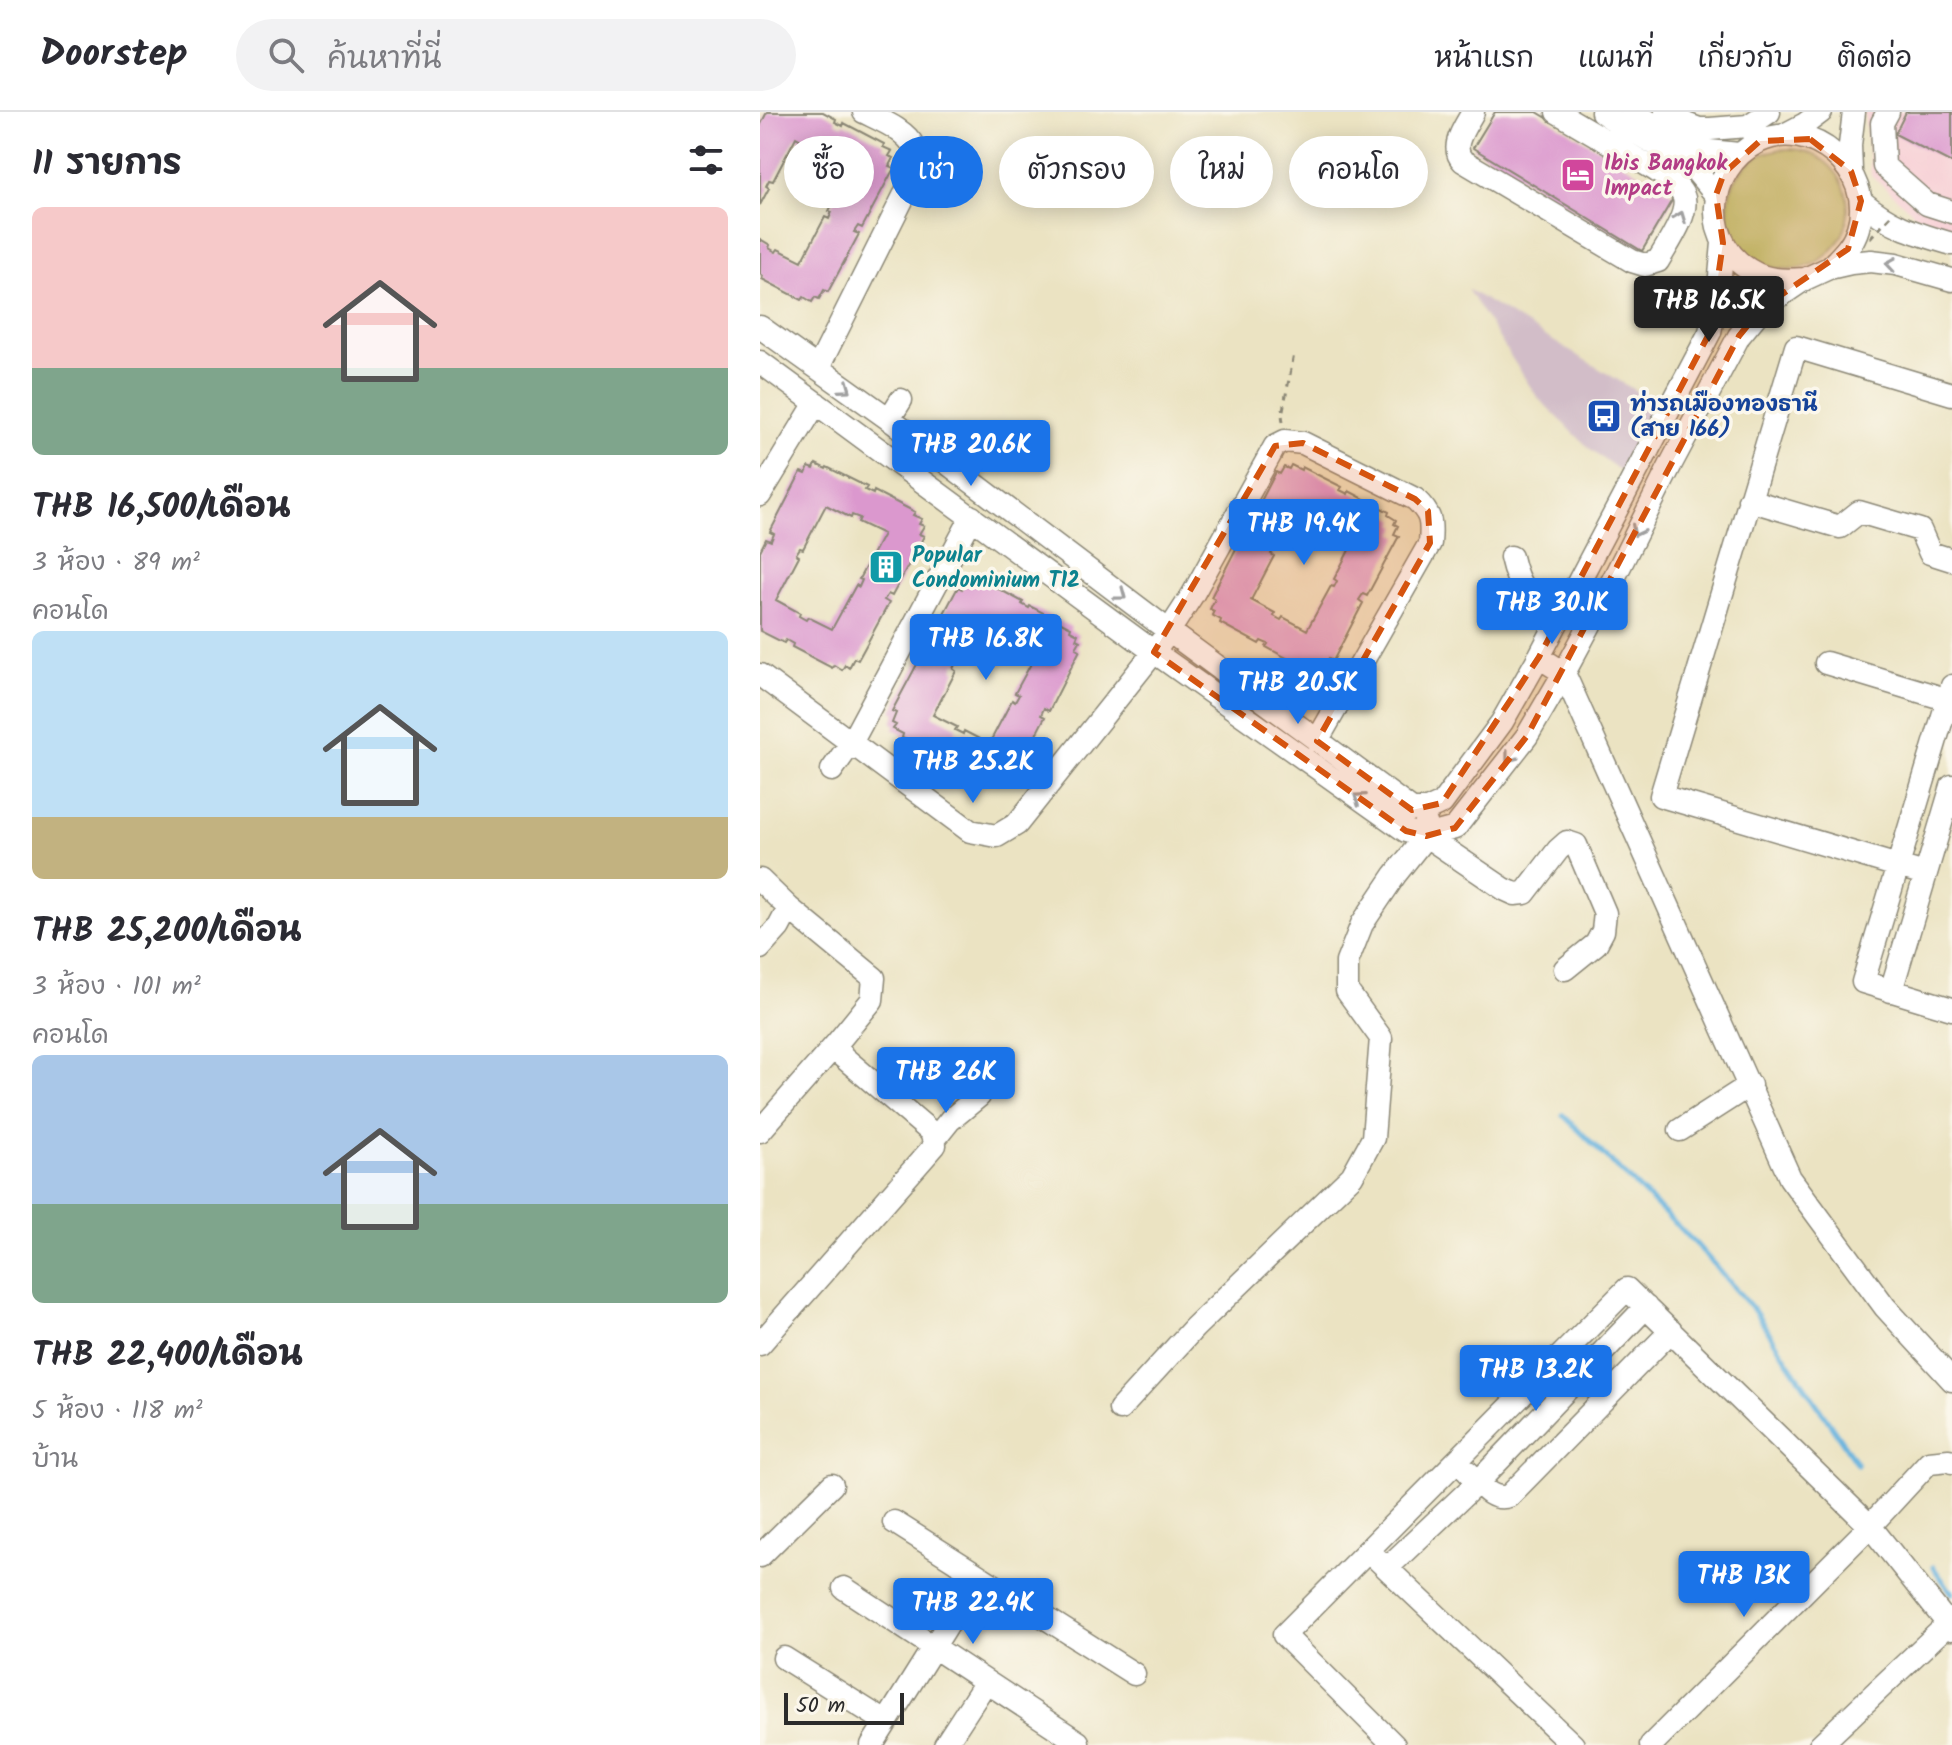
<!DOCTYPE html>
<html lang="th">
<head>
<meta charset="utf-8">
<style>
	:root { --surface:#fff; --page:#f2f2f3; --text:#2b2b33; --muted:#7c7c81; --line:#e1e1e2; --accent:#1a73e8 }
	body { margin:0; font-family:Kalam,"Playpen Sans Thai",sans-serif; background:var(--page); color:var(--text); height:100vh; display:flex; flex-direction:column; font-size:30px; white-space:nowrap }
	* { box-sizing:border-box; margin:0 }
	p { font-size:26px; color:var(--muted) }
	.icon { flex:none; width:44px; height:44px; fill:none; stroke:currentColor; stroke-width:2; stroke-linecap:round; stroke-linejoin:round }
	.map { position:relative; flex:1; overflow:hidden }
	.sheet { display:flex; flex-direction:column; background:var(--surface); width:760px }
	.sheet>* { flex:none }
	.top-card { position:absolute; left:24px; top:24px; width:760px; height:72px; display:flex; gap:16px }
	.scale { position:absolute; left:24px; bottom:20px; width:120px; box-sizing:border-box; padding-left:8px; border:4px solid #2b2b2b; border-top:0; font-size:22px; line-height:28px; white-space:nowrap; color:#2b2b2b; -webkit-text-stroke:6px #fbf7ec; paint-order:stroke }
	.price { position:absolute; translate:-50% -68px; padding:0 18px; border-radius:8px; background:var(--accent); color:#fff; font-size:26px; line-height:52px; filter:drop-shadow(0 2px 4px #0008) }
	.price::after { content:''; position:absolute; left:50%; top:48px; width:24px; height:18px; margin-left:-12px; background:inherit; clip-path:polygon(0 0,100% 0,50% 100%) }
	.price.on { background:#222; color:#fff }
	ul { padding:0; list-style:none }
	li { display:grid; align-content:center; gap:16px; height:424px; padding:0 32px }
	li span { display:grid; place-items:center; height:248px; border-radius:12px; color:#555 }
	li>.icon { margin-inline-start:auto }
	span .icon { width:144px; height:144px; fill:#fffc; stroke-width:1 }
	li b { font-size:34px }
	h2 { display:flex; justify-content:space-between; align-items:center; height:96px; padding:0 32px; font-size:34px }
	.chip { padding:0 28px; border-radius:36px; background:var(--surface); box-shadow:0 4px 20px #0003; font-size:28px; line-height:72px }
	.chip.on { background:var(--accent); color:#fff }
	header { display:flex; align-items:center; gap:48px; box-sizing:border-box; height:112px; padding:0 40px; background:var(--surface); border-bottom:2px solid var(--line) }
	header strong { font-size:38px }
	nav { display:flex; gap:44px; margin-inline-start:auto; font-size:28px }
	.search { width:560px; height:72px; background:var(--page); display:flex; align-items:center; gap:20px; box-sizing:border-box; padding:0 28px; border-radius:44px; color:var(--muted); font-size:30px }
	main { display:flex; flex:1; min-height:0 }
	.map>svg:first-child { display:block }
	.built { fill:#f7cfd5 }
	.industrial { fill:#d2bdc8 }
	.green { fill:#b0c266; stroke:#6e7648; stroke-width:2 }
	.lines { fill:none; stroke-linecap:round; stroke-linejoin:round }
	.stream { stroke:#63b1dd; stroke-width:5 }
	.building { fill:#db98ce; fill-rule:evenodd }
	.minor-casing { stroke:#8b8776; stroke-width:25 }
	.path { stroke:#8b8776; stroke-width:3; stroke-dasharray:6 6; stroke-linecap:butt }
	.minor { stroke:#fff; stroke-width:22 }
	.path-bridge { stroke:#8b8776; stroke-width:3; stroke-dasharray:6 6; stroke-linecap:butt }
	.oneway { stroke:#a0a0a0 }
	.marked { fill:#d5540f; fill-opacity:0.2; stroke:#d5540f; stroke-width:6; stroke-dasharray:16 10; stroke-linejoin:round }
	.labels { text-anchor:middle; stroke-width:7; stroke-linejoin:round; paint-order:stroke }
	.hotel-label { font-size:22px; font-weight:bold; fill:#b23c85; stroke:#fbf7ec; text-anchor:start }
	.transit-label { font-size:22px; font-weight:bold; fill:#164399; stroke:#fbf7ec; text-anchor:start }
	.culture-label { font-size:22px; font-weight:bold; fill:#0d838f; stroke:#fbf7ec; text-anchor:start }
</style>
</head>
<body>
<header>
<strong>Doorstep</strong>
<div class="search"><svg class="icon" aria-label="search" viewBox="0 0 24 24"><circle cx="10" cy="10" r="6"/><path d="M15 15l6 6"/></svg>ค้นหาที่นี่</div>
<nav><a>หน้าแรก</a><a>แผนที่</a><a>เกี่ยวกับ</a><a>ติดต่อ</a></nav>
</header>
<main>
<section class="sheet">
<h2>11 รายการ<svg class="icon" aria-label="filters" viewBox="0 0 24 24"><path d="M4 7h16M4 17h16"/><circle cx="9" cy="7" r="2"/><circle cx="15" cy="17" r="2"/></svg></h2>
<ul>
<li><span style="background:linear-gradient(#f6c9c9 65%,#7fa58c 0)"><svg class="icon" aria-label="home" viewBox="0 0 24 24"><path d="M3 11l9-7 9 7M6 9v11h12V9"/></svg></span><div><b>THB 16,500/เดือน</b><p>3 ห้อง · 89 m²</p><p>คอนโด</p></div></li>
<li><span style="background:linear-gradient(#bfe0f5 75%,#c2b280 0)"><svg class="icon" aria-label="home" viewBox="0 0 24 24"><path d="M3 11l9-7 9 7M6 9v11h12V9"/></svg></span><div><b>THB 25,200/เดือน</b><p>3 ห้อง · 101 m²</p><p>คอนโด</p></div></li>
<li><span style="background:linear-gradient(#a9c7e8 60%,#7fa58c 0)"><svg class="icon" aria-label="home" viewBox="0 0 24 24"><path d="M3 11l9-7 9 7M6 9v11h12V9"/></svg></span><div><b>THB 22,400/เดือน</b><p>5 ห้อง · 118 m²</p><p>บ้าน</p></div></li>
</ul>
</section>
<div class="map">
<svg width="1192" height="1633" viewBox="0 0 1192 1633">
	<rect width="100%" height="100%" fill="#fbf7ec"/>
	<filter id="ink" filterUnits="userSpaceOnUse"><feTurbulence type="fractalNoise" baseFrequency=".0125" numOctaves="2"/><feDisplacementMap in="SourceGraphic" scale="16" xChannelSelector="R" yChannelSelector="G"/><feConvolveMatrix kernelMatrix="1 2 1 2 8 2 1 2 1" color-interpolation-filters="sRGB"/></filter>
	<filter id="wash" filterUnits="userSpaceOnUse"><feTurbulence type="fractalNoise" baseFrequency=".006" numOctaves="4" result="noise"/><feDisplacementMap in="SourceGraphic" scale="32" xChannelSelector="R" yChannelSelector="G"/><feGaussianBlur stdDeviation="1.8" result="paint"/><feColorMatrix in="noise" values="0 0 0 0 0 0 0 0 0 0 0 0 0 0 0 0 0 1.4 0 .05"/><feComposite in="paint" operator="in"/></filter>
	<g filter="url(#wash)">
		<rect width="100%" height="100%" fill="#ebe3c2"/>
		<path class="built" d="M1104 0H1192V116L1160 107 1111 63Z"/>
		<path class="industrial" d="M707 177 901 294 866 363 829 336 777 285Z"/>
		<path class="green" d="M968 97a60 60 0 1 1 120 0a60 60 0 1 1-120 0Z"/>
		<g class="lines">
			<path class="stream" d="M803 1003 936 1132 993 1197 1097 1352
				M1173 1455 1192 1481"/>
		</g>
		<g id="blocks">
			<path class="building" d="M7 0H63L76 7 75 10 83 14 84 11 124 32 123 35 132 39 129 44 133 46 129 54 134 56 102 116 98 114 94 120 99 122 68 180 64 178 59 187 55 185 52 190 44 185 42 188 2 167 3 164 0 162V127L10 133 9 136 16 140 18 137 42 149 65 105 69 107 72 100 69 99 92 54 68 42 70 38 62 34 60 38 36 25 13 69 9 68 6 74 9 76 0 93V14Z
				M735 0H777L915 83 882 139 713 36Z
				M1146 0H1192V51L1135 22Z
				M56 352 66 357 67 355 107 375 105 378 113 382 114 379 155 400 153 403 162 407 159 412 164 414 159 422 164 424 132 484 128 482 124 488 129 491 98 548 94 546 89 556 85 553 82 558 74 553 72 556 32 535 33 532 26 528 24 531 0 519V439L6 427 11 429 14 422 10 420 41 360 46 362 49 355 54 357ZM66 393 91 406 92 403 100 406 98 410 123 422 99 467 102 468 99 475 96 473 72 517 48 505 46 508 39 504 40 501 16 488 39 444 36 442 40 436 43 437Z
				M531 353 541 358 542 355 582 375 580 378 588 382 589 379 629 400 628 403 636 408 634 412 638 414 634 422 639 424 607 484 603 482 599 488 603 491 573 549 569 546 564 556 559 554 557 558 549 553 547 557 506 535 508 532 501 529 499 532 460 511 461 508 452 503 454 499 450 497 455 487 451 485 481 427 485 429 489 422 485 420 516 360 520 362 524 355 529 357ZM541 393 566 406 567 403 575 407 573 410 597 423 574 467 577 469 574 475 571 474 547 518 523 505 521 508 514 504 515 501 491 488 514 444 511 442 515 436 517 437Z
				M213 467 222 472 224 469 263 490 262 492 269 496 270 494 311 515 310 518 318 522 316 527 320 529 316 536 320 538 289 599 284 596 281 603 285 605 255 663 250 661 245 670 241 668 239 672 230 668 229 671 188 650 190 647 183 643 181 646 142 626 143 622 133 617 136 613 132 611 136 601 132 599 163 541 167 543 170 537 166 535 198 475 202 477 206 470 210 472ZM222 508 247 520 249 517 256 521 254 524 279 537 255 581 259 583 255 590 252 588 229 632 204 619 203 622 195 618 197 615 173 603 196 559 193 557 196 550 199 552Z"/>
		</g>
	</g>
	<g filter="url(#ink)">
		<use href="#blocks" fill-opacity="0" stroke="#8b8776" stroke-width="2"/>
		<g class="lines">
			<g class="minor-casing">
				<path id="minor" d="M713 0C705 15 689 35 703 49L872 149 885 153 898 149C907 133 931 100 923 83 917 71 904 64 894 57
					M797 0 894 57 901 46
					M842 0 857 10 930 52 956 83
					M872 0 939 38 979 42
					M906 0 926 12 939 17H950L988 14 1009 0
					M1128 0 1122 11 1124 54 1167 92 1192 100
					M1024 23 1045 12 1061 0
					M1091 59 1090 33 1094 0
					M1101 89C1132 115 1155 121 1192 132
					M1045 167C1029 168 1012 169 997 162 940 135 944 57 998 30 1051 4 1116 60 1098 116 1093 133 1082 143 1070 155
					M0 215 129 307 409 519 652 698H667L682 691 742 610 779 545 950 220 959 175 963 131
					M0 250 394 540 646 719 666 724 744 777 755 782 765 781 798 738 807 730 816 733 845 801 843 819 836 832 805 857
					M58 256 155 62C155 53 157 43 154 35 146 18 120 8 104 0
					M129 307 141 288
					M0 383 56 291
					M989 388 1080 415 1099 400 1160 418 1170 441 1192 448
					M751 445C758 477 771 491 797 511
					M779 545 804 561 1030 1066 1125 1195 1192 1268
					M1066 551 1192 589
					M0 563 210 719 237 724 257 712 394 540 409 519 433 482 515 334 525 329 543 331 655 387C671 402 672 409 670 431L557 629
					M1192 574 1103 870 1192 897
					M72 658 91 631 212 405
					M666 724 695 716 767 624 804 561 839 496 912 350 979 224 1002 196 1045 167 1069 156 1091 151 1111 149 1136 152 1192 168
					M1165 762 901 684 1036 235 1192 282
					M0 768 29 796 114 866 112 888 77 931 82 944 171 1020 175 1033 0 1232
					M0 836 19 815 29 796
					M1131 879 1192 674
					M920 1018 990 973
					M0 1019 77 931
					M174 1028 190 1008 219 984
					M360 1297 434 1216 592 1064 613 1026 621 926 587 879V850L602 812 635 763 666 724V711
					M708 1360C720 1372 731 1390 749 1384L911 1219
					M134 1410 374 1562
					M0 1444 72 1373
					M616 1446 813 1633
					M627 1456 718 1370 886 1195
					M84 1476 318 1630
					M24 1546 126 1610
					M112 1633 218 1464
					M185 1633 226 1570
					M634 1633 524 1523 867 1177 1110 1414 1192 1517
					M891 1633 1110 1414 1169 1350 1189 1348 1192 1350
					M1060 1633 1188 1512"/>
			</g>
			<path class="path" d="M523 310 522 303 534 242"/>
			<use href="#minor" class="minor"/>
			<path class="path-bridge" d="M1110 126 1133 101"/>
		</g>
		<defs><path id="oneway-chevron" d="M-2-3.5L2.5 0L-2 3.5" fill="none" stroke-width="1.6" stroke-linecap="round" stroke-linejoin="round" transform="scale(2)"/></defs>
		<g class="oneway">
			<use href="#oneway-chevron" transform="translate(920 105) rotate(-69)"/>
			<use href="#oneway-chevron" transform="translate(1131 152) rotate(-171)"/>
			<use href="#oneway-chevron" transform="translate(86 276) rotate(36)"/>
			<use href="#oneway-chevron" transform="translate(877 419) rotate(117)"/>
			<use href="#oneway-chevron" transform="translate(361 483) rotate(37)"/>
			<use href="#oneway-chevron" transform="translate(750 645) rotate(128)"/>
			<use href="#oneway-chevron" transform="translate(599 686) rotate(-145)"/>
		</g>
	</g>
	<path class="marked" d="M1050 27 1091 59 1101 89 1088 137 1002 196 979 224 767 624 695 716 666 724 646 719 394 540 515 334 543 331 655 387 668 399 670 431 557 629 652 698 682 691 779 545 950 220 963 131 956 83 964 61 1000 29Z"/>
	<defs>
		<g id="hotel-square" transform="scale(1.8)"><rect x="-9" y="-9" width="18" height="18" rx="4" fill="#d1479c" stroke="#fbf7ec"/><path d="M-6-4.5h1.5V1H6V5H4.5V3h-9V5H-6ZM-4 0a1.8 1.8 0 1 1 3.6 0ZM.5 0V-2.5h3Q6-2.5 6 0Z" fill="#fff"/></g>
		<g id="bus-square" transform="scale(1.8)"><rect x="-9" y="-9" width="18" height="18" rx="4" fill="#1a4fb4" stroke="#fbf7ec"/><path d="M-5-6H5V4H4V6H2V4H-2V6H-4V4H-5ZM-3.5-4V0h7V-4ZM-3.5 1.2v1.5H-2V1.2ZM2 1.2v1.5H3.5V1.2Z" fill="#fff"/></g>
		<g id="building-square" transform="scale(1.8)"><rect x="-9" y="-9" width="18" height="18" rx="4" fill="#0f9aa8" stroke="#fbf7ec"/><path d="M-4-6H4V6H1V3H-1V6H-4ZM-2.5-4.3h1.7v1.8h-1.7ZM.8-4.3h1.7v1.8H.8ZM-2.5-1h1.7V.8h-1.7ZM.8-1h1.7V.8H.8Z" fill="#fff"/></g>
	</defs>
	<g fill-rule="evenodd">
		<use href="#hotel-square" x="818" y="63"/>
		<use href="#bus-square" x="844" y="304"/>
		<use href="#building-square" x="126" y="455"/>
	</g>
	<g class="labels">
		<g class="hotel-label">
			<text x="844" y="58">Ibis Bangkok<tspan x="844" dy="25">Impact</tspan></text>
		</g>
		<g class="transit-label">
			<text x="870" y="299">ท่ารถเมืองทองธานี<tspan x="870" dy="25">(สาย 166)</tspan></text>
		</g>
		<g class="culture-label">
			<text x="152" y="450">Popular<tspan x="152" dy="25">Condominium T12</tspan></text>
		</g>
	</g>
</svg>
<div class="scale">50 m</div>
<b class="price on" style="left:949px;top:232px">THB 16.5K</b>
<b class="price" style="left:211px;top:376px">THB 20.6K</b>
<b class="price" style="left:544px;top:455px">THB 19.4K</b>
<b class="price" style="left:792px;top:534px">THB 30.1K</b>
<b class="price" style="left:226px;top:570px">THB 16.8K</b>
<b class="price" style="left:538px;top:614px">THB 20.5K</b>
<b class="price" style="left:213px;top:693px">THB 25.2K</b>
<b class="price" style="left:186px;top:1003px">THB 26K</b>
<b class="price" style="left:776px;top:1301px">THB 13.2K</b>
<b class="price" style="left:984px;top:1507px">THB 13K</b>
<b class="price" style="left:213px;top:1534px">THB 22.4K</b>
<div class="top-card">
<a class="chip">ซื้อ</a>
<a class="chip on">เช่า</a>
<a class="chip">ตัวกรอง</a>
<a class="chip">ใหม่</a>
<a class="chip">คอนโด</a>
</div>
</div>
</main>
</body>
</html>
